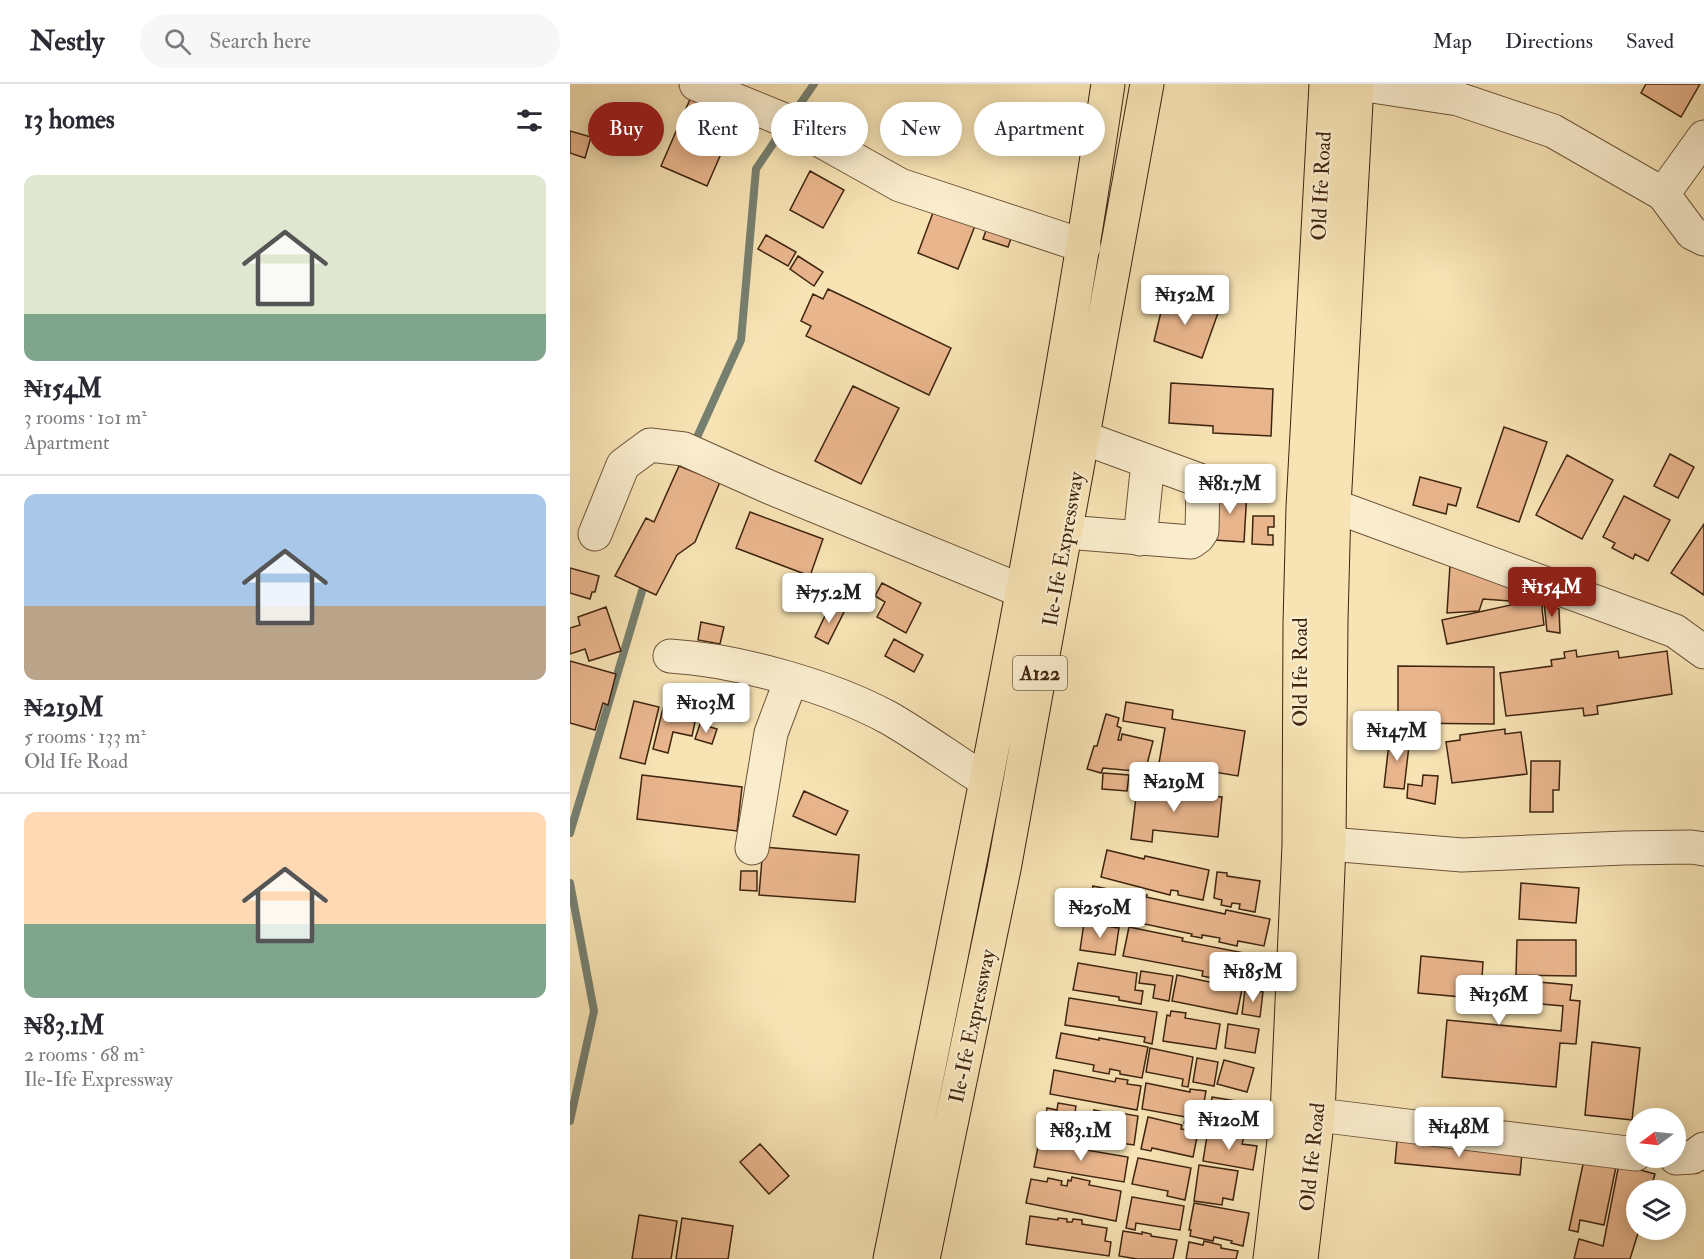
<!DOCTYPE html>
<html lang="en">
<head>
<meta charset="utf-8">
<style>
	:root { --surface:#fff; --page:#f7f7f7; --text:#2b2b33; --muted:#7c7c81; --line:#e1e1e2; --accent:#8f2418 }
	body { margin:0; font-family:"IM FELL Double Pica",serif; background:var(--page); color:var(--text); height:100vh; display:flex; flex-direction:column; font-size:22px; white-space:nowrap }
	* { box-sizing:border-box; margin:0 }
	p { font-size:20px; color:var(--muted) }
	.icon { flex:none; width:33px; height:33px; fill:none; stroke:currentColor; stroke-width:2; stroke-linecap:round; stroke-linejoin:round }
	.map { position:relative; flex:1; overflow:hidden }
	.sheet { display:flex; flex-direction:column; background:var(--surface); width:570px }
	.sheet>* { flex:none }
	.hud { position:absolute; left:18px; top:18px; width:570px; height:54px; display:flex; gap:12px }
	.needle { width:39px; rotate:255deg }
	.tools { position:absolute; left:1056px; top:1024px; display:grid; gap:12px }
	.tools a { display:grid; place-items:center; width:60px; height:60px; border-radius:50%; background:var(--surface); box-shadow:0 3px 15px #0003; font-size:30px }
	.price { position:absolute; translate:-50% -51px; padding:0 14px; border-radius:6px; background:#fff; color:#222; font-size:20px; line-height:39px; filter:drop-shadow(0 2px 3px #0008) }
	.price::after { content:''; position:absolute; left:50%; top:36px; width:18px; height:14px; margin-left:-9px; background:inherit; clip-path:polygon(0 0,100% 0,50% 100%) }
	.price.selected { background:var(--accent); color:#fff }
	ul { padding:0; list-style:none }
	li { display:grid; align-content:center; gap:12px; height:318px; padding:0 24px }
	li+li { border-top:2px solid var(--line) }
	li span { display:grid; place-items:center; height:186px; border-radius:12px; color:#555 }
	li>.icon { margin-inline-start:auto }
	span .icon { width:108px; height:108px; fill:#fffc; stroke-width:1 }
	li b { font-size:26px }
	h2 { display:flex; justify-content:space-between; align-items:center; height:72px; padding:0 24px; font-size:26px }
	.tag { padding:0 21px; border-radius:27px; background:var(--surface); box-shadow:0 3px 15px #0003; font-size:21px; line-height:54px }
	.tag.selected { background:var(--accent); color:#fff }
	header { display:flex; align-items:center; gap:36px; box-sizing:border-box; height:84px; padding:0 30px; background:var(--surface); border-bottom:2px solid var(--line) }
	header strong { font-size:28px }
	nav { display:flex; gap:33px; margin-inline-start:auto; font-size:21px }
	.search { width:420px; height:54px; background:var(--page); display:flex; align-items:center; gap:15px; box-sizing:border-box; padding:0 21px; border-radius:33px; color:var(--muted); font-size:22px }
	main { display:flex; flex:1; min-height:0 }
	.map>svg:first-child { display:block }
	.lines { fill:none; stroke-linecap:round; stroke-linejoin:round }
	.stream { stroke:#778070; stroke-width:8 }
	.building { fill:#e9b58d; stroke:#3f240f; stroke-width:1.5 }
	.minor-casing { stroke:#6d5438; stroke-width:35 }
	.major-casing { stroke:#3f240f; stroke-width:35 }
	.highway-casing { stroke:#3f240f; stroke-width:35 }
	.minor { stroke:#faedce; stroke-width:33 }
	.major { stroke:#f7e3b4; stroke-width:33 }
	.highway { stroke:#f7e3b4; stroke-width:33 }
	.labels { text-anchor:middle; stroke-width:4.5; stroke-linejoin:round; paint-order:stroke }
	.shield { fill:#faedce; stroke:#776048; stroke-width:1.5 }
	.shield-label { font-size:20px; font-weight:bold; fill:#3f240f }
	.street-label { font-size:21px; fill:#3f240f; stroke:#faedce }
</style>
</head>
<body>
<header>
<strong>Nestly</strong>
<div class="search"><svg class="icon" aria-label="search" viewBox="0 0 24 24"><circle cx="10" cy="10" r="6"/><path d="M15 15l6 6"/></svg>Search here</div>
<nav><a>Map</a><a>Directions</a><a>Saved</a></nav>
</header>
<main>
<section class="sheet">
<h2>13 homes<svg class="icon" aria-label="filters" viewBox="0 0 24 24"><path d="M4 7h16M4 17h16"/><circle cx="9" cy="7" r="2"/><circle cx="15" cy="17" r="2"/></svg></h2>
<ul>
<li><span style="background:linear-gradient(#dfe7d0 75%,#7fa58c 0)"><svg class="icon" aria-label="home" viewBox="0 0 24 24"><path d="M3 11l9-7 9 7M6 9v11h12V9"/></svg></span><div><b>₦154M</b><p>3 rooms · 101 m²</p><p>Apartment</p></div></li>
<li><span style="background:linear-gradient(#a9c7e8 60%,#b9a48a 0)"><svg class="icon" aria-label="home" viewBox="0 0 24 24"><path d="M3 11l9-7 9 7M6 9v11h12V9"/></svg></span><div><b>₦219M</b><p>5 rooms · 133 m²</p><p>Old Ife Road</p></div></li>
<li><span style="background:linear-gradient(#ffd9b3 60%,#7fa58c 0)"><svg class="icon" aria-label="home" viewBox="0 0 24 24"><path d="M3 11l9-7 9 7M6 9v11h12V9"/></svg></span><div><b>₦83.1M</b><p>2 rooms · 68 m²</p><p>Ile-Ife Expressway</p></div></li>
</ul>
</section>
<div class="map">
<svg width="1134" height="1175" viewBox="0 0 1134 1175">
	<rect width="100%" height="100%" fill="#f7e3b4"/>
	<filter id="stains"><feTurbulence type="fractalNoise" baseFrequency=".00333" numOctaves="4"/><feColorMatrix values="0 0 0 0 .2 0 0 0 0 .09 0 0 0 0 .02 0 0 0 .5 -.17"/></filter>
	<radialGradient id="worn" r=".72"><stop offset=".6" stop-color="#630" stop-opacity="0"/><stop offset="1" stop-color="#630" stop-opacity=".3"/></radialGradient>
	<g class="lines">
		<path class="stream" d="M221 33 244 0
			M123 362 171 256 186 85 213 45
			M0 749 75 497
			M0 799 24 927 0 1037"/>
	</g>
	<path class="building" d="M1076 0H1130L1111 33 1071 9Z
		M121 13 167 33 137 102 91 82Z
		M0 47 21 53 15 74 0 69Z
		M240 87 274 106 253 144 220 126Z
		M364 126 405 142 388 185 348 169Z
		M420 135 445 143 438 163 413 155Z
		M196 151 226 168 218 182 188 165Z
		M228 172 253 188 244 202 220 185Z
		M258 205 381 264 359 311 236 252 241 242 231 237 243 210 253 215Z
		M595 211 648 229 632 274 584 257Z
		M601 299 703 305 701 352 643 349V342L599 339Z
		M283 302 329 324 291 400 245 377Z
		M934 343 977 358 949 438 907 423Z
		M1100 370 1124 383 1108 414 1084 402Z
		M997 371 1043 396 1012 455 966 431Z
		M109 382 150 398 125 458 107 471 86 511 45 492 76 434 84 438Z
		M850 393 891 404 886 422 878 420 876 430 843 421Z
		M644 404 677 407 674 458 644 456Z
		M1054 412 1100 436 1078 477 1065 470 1063 475 1042 464 1045 459 1033 453Z
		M180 428 253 455 240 492 166 464Z
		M683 432H704V443H698V451H703V461L682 460Z
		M1134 440V511L1101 489Z
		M880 481 974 502 972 525 974 541 877 560 872 536 941 521 940 517 913 515 909 527 877 529Z
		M0 484 29 492 25 508H22L20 515 0 509Z
		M312 499 351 519 336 549 307 533 315 518 305 512Z
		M974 518 989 525 990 549 977 547Z
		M260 521 274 528 258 560 245 553Z
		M36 523 51 567 19 577 15 565 0 570V544L10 541 8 533Z
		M131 538 154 543 150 560 128 556Z
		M324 555 353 571 344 588 315 572Z
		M1006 566 1007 573 1048 567 1049 574 1097 567 1102 610 1027 622 1028 630 1014 632 1013 624 936 632 930 589 982 582 981 576 995 574 994 568Z
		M0 577 46 590 38 621 33 619 25 646 0 639Z
		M828 582 924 583V640L828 639Z
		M64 617 89 623 75 680 50 674Z
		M556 618 603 626 602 635 675 647 668 692 589 679 595 644 553 637Z
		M93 624 108 628 106 633 125 638 122 652 103 648 98 669 83 665Z
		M536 630 549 634 547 642 551 644 548 656H551L552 650 583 657 575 688 533 684 531 689 517 685 524 662H527Z
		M130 640 147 645 142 660 125 655Z
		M935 645V650L951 648 957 690 882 699 876 658 890 656V651Z
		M820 650 840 653 834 705 814 703Z
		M961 677H990L989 706H983V728H960Z
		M533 689 559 691 557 707 532 705Z
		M72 691 172 703 167 747 67 735Z
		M853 691 868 692 865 720 837 714 838 700 852 702Z
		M568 697 587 699 586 706 652 713 648 753 583 746 582 758 561 755Z
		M234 707 278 727 266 751 223 732Z
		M193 763 289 771 285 818 189 811Z
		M537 766 574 775 575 772 639 786 633 816 608 811V807L601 806 600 811 531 793Z
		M171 787H187V807L170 806Z
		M647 788 657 789V792L690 797 685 828 669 825 670 820 662 819 661 823 651 821 652 816 644 814Z
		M951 799 1009 804 1006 839 949 835Z
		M523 802 548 807 549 805 577 811 576 813 655 830 656 826 700 835 694 862 668 857 667 862 649 858 650 854 632 851V854L621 852 622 850 518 828Z
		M514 839 549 844 545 871 510 866Z
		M559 843 613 854 612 857 695 873 691 898 643 889 642 894 632 892 633 887 553 872Z
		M947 856H1006V892L946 891Z
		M851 872 913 878 912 893 1002 901 1000 916 1010 917 1006 960 990 959 986 1003 872 993 877 936 991 947 993 922 848 909Z
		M508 879 567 889 565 906 573 907 571 920 549 916V913L503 906Z
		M571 887 603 892 599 917 583 914 585 901 569 899Z
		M607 891 672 905 667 930 602 917Z
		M675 906 693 908 690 933 672 930Z
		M499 914 587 928 582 960 574 958 575 953 495 941Z
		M601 927 616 929 615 934 650 940 646 965 593 957 597 931 600 932Z
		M658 940 689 945 685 969 655 964Z
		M491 949 529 956V954L578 963 572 994 550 990V987L540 985 539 990 523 987 524 981 486 974Z
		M1022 958 1070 964 1062 1036 1015 1031Z
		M580 964 623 973 618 1003 612 1002 613 995 576 988Z
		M627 974 648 978 644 1002 623 998Z
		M654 976 684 984 677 1008 647 1000Z
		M484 986 545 998 546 994 558 996 557 1000 571 1002 567 1026 480 1010Z
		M576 999 620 1008V1005L636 1007 630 1042 614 1039 616 1033 572 1025Z
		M642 1013 679 1019 675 1044 661 1042V1045L649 1043 650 1040 639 1038Z
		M488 1019 506 1022 505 1028 523 1031 524 1026 534 1028 533 1032 549 1035 550 1029 568 1032 564 1061 473 1048 477 1024 487 1026Z
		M578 1033 612 1041 611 1045 628 1048 623 1073 582 1064 581 1067 571 1065Z
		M638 1046 674 1052 672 1060 687 1062 683 1086 633 1077Z
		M827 1057 952 1069 950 1091 825 1079Z
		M469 1058 558 1073 554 1098 464 1083Z
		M190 1060 219 1092 199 1110 170 1078Z
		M1015 1071 1047 1078 1034 1141 1010 1136 1008 1148 999 1146Z
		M568 1074 621 1084 615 1116 597 1112 598 1107 562 1100Z
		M1049 1080 1085 1090 1080 1107H1066V1146H1069L1060 1175H1004L1009 1155 1033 1162Z
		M629 1081 668 1087 663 1116 653 1114 652 1121 624 1117Z
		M502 1093 520 1097 519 1101 551 1107 546 1137 456 1119 461 1095 477 1098 478 1094 492 1097 491 1101 497 1102 498 1096 501 1097Z
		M562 1113 614 1122 610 1146 566 1139 565 1146 556 1144Z
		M624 1119 679 1129 673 1162 661 1159 662 1157 644 1153 643 1157 620 1152 621 1146H619Z
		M69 1131 107 1137 101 1175H62Z
		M460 1132 488 1136V1134L497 1135V1138H502L503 1135 512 1136V1140L537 1144 535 1157 541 1158 539 1172 456 1160Z
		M112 1134 163 1142 158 1175H106Z
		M553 1147 572 1150V1148L581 1150V1152L607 1156 603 1175H567L549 1172Z
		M634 1157 651 1161V1164L668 1167 666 1175H616L619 1158 633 1161Z"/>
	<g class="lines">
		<g class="minor-casing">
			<path id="minor" d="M126 0 212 35 330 101 514 162
				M789 0 888 15 983 47 1093 110 1122 149 1134 155
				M1093 110 1134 53
				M764 422 1105 547 1134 568
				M496 448 621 458 628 453 632 447 633 402 629 396 514 354
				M25 450 53 381 80 361 114 365 199 403 452 507
				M570 455 578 378
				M100 572C167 576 260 602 319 634 352 653 383 676 415 696
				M759 760 892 771 1054 764 1121 763 1134 765
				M182 764 201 649 221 596
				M748 1031 1066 1070
				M1106 1074 1123 1073 1134 1065"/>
		</g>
		<g class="major-casing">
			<path id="major" d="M700 1175 717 1031 729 761 730 539 733 423 756 0
				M731 1175 748 1031 759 760 761 537 764 422 787 0"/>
		</g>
		<g class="highway-casing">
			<path id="highway" d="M320 1175C399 785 480 394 538 0
				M353 1175 434 785 577 0"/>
		</g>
		<use href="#minor" class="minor"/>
		<use href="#major" class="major"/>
		<use href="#highway" class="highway"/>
	</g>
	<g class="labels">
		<rect class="shield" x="443" y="572" width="54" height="34" rx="4.5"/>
		<g class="shield-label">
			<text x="470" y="596">A122</text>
		</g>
		<g class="street-label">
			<text transform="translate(751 102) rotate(-87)" y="7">Old Ife Road</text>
			<text transform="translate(493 465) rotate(-80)" y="7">Ile-Ife Expressway</text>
			<text transform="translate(730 588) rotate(-90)" y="7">Old Ife Road</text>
			<text transform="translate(402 942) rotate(-78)" y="7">Ile-Ife Expressway</text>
			<text transform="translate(742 1073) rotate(-84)" y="7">Old Ife Road</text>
		</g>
	</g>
	<rect width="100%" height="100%" filter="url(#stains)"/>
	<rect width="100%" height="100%" fill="url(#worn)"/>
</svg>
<div class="tools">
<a><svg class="needle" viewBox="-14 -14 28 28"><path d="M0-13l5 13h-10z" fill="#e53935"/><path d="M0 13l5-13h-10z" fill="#7c7c81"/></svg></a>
<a><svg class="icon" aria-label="layers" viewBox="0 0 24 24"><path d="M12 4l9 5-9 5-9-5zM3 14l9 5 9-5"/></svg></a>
</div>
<b class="price" style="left:615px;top:242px">₦152M</b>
<b class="price" style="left:660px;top:431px">₦81.7M</b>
<b class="price selected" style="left:982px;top:534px">₦154M</b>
<b class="price" style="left:259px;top:540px">₦75.2M</b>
<b class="price" style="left:136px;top:650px">₦103M</b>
<b class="price" style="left:827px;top:678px">₦147M</b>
<b class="price" style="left:604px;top:729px">₦219M</b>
<b class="price" style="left:530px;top:855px">₦250M</b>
<b class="price" style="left:683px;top:919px">₦185M</b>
<b class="price" style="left:929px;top:942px">₦136M</b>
<b class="price" style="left:659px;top:1067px">₦120M</b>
<b class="price" style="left:889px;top:1074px">₦148M</b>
<b class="price" style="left:511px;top:1078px">₦83.1M</b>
<div class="hud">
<a class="tag selected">Buy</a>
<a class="tag">Rent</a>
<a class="tag">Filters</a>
<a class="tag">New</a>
<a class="tag">Apartment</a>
</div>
</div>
</main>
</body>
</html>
